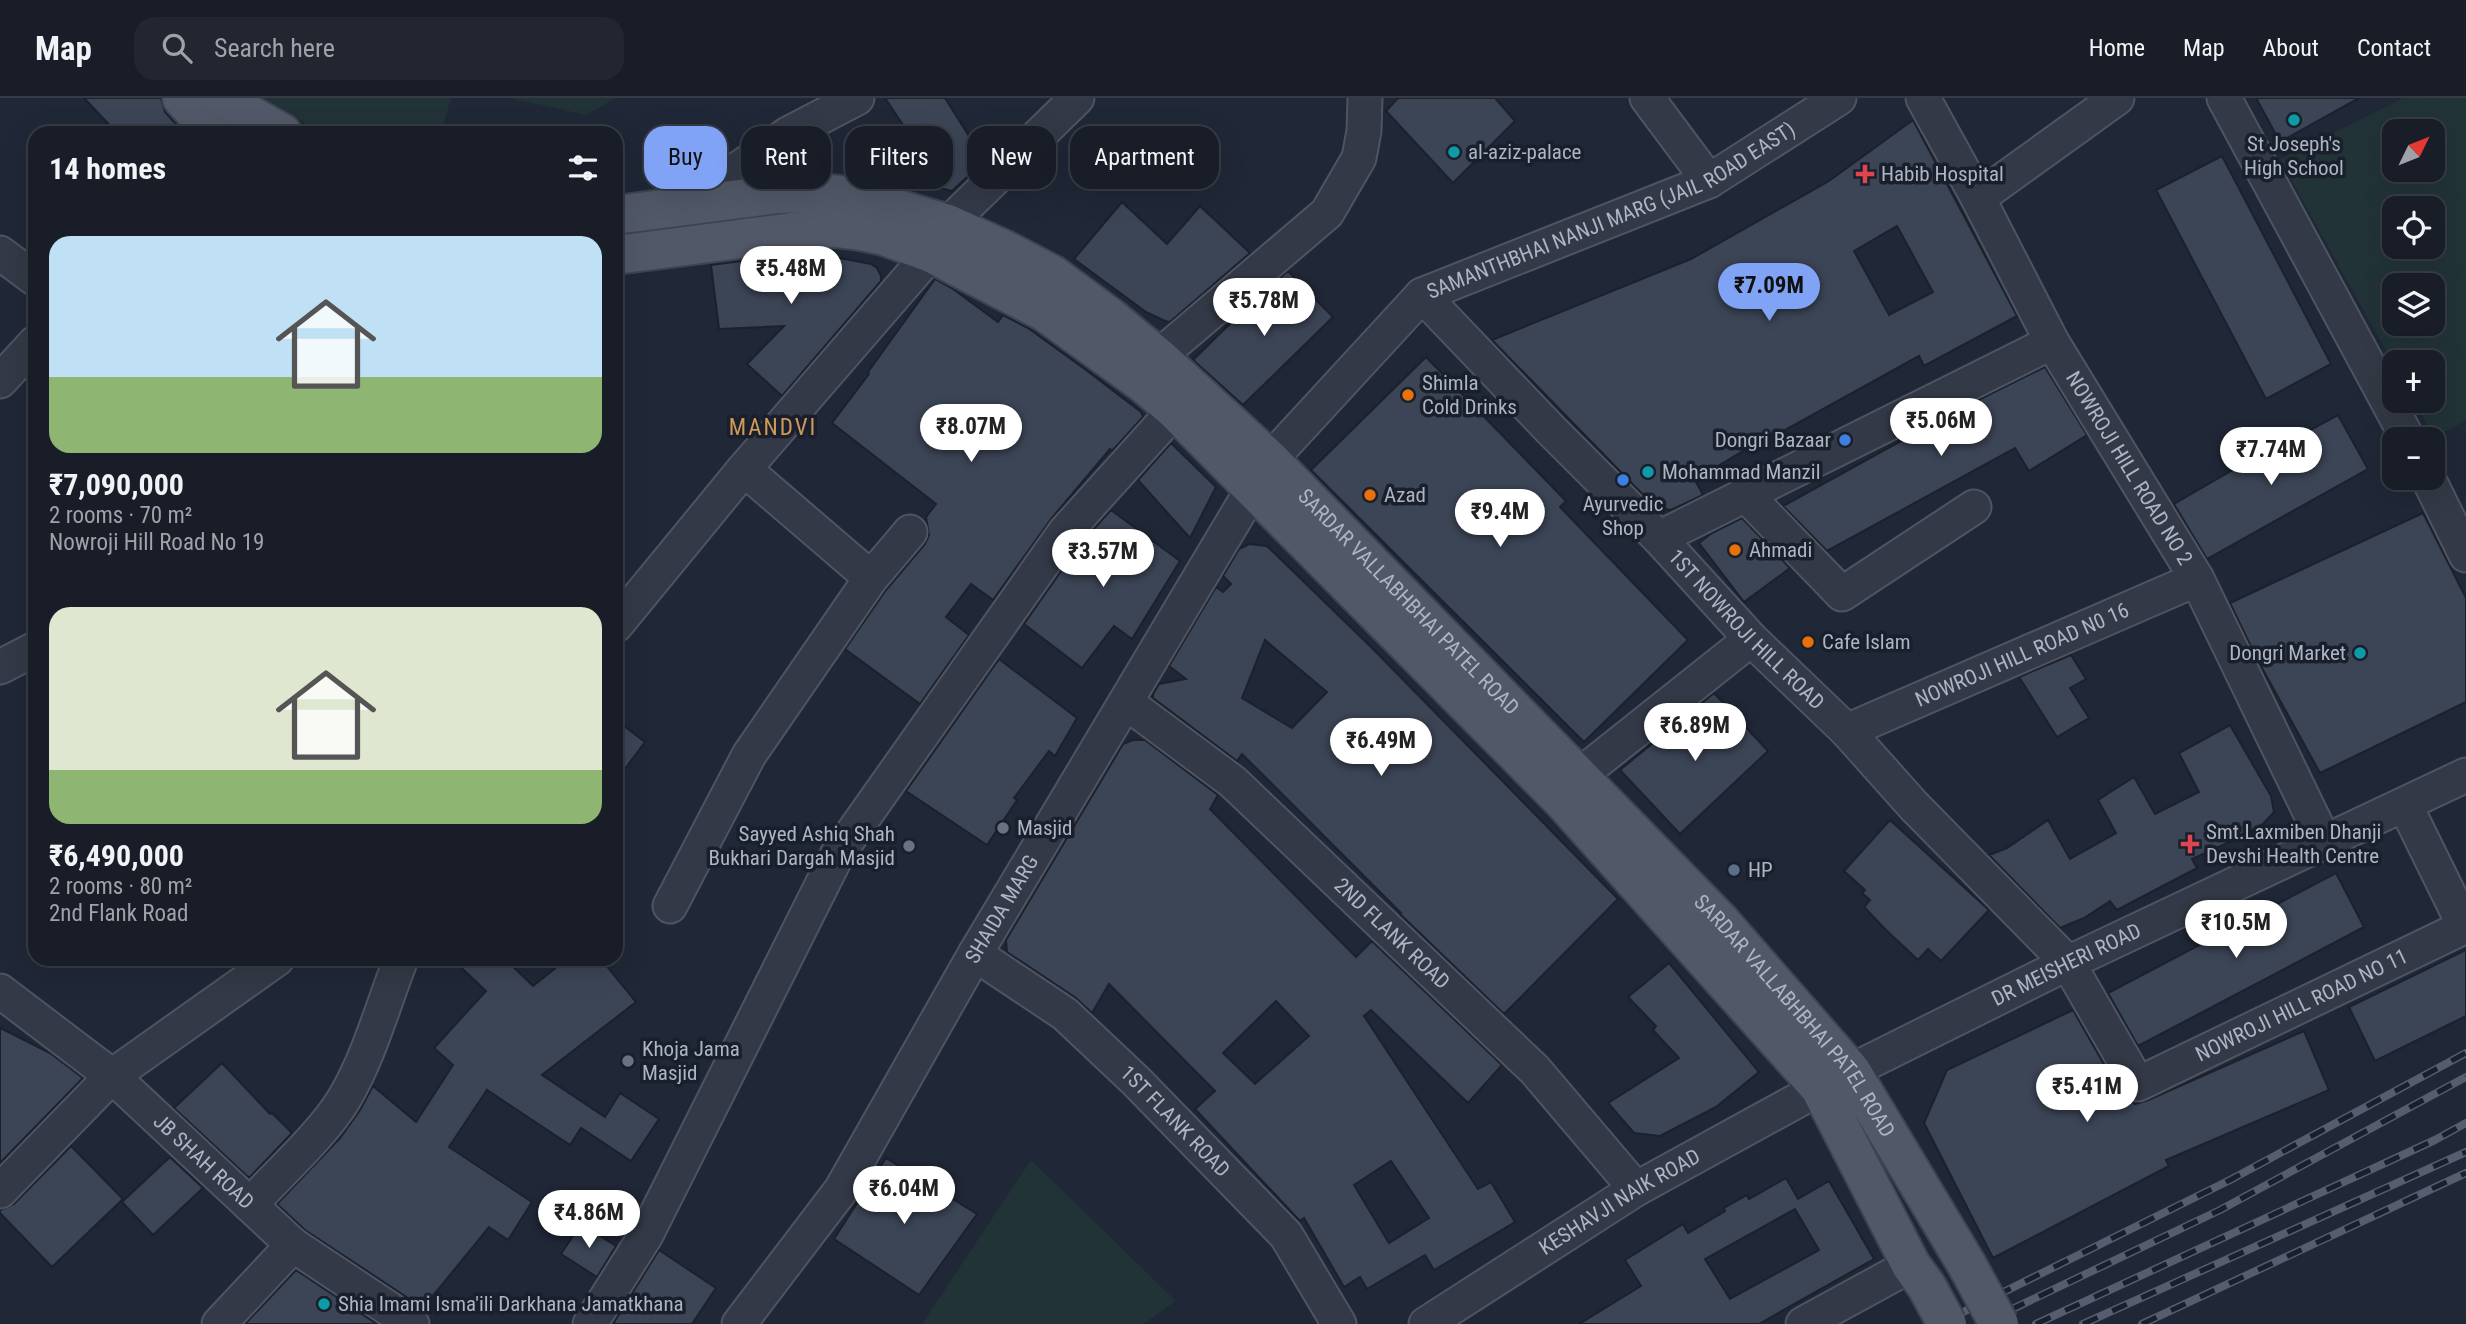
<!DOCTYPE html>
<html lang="en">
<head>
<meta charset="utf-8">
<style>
	:root { --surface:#181d28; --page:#212630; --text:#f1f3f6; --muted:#9fa2a8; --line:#363b45; --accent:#81a3f5 }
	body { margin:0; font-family:"Roboto Condensed",sans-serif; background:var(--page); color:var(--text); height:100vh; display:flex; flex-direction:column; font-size:26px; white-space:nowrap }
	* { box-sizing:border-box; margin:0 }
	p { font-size:23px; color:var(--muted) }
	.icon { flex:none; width:38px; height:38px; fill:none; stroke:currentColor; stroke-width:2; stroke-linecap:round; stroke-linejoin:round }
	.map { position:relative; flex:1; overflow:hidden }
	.drawer { position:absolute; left:28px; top:28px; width:595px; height:840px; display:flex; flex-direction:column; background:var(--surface); border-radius:21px; box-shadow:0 7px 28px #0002,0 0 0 2px var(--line) }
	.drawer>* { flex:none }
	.guide { position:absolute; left:644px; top:28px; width:665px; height:63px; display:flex; gap:14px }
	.needle { width:46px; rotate:47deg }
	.fabs { position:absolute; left:2382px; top:21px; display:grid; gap:14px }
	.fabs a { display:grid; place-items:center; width:63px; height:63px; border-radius:14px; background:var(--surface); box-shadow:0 7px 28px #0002,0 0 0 2px var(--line); font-size:35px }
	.price { position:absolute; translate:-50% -60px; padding:0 16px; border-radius:24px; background:#fff; color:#222; font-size:23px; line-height:46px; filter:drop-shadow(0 2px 4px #0008) }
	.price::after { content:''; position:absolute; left:50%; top:42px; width:21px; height:16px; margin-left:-10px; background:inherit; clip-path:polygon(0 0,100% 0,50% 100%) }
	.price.on { background:var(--accent); color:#111 }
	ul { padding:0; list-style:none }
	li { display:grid; align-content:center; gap:14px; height:371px; padding:0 21px }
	li span { display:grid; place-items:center; height:217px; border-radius:21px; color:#555 }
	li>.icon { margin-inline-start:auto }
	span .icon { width:126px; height:126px; fill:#fffc; stroke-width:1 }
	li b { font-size:30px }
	h2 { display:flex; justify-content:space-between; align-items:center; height:84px; padding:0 21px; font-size:30px }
	.pill { padding:0 24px; border-radius:21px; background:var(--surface); box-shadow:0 7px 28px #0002,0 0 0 2px var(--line); font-size:24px; line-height:63px }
	.pill.on { background:var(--accent); color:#111 }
	header { display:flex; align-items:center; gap:42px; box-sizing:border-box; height:98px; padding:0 35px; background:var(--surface); border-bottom:2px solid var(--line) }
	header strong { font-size:33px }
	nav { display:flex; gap:38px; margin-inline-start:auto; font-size:24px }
	.search { width:490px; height:63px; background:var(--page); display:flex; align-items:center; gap:18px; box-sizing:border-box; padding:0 24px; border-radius:21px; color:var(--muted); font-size:26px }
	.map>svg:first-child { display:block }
	.green { fill:#223337; fill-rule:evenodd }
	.building { fill:#3c4556; stroke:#1b212d; stroke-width:2; fill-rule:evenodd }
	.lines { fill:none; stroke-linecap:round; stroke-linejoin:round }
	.minor-casing { stroke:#4e5461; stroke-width:37 }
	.major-casing { stroke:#3d4350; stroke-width:42 }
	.minor { stroke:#333946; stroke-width:33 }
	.major { stroke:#515867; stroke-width:38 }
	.rail-casing { stroke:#555d6e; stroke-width:8 }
	.rail { stroke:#191f2b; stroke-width:5; stroke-dasharray:16; stroke-linecap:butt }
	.major-bridge-casing { stroke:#3d4350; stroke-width:42; stroke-linecap:butt }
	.major-bridge { stroke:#515867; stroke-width:38 }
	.culture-dot { fill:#0f9aa8; stroke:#191f2b; stroke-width:2.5 }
	.health-dot { fill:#e0444e; stroke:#191f2b; stroke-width:2.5 }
	.food-dot { fill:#e8710a; stroke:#191f2b; stroke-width:2.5 }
	.shop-dot { fill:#3f7fe0; stroke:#191f2b; stroke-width:2.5 }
	.worship-dot { fill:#6b7280; stroke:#191f2b; stroke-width:2.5 }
	.service-dot { fill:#5c6f8a; stroke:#191f2b; stroke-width:2.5 }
	.labels { text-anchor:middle; stroke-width:7; stroke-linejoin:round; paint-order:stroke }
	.poi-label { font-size:21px; fill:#adb4c3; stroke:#191f2b; text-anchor:start }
	.street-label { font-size:21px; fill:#adb4c3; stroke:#191f2b }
	.neighbourhood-label { font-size:23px; letter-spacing:2px; fill:#d0995c; stroke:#191f2b }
</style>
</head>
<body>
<header>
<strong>Map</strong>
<div class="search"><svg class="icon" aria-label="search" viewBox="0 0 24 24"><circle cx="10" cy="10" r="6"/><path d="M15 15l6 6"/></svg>Search here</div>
<nav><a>Home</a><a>Map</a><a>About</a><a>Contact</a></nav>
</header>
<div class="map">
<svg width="2466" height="1226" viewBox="0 0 2466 1226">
	<rect width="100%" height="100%" fill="#202736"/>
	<path class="green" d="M260 0H451L441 35H323Z
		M510 0H616L586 17Z
		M2403 0H2466V323L2434 339 2414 303H2432V264H2394V267L2280 62ZM2394 33H2432V72H2394ZM2394 110H2432V149H2394ZM2394 187H2432V226H2394Z
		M1031 1062 1176 1203 1143 1226H922Z"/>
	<path class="building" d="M84 0H161L165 14 184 35H117Z
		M885 0H945L971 41 989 59 952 93 920 85 923 57Z
		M1398 0H1495L1515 23 1453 85 1386 13Z
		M2256 0H2359L2280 44Z
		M1913 22 2017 218 1924 268 1919 258 1776 337 1774 334 1695 382 1703 397 1671 412 1655 409 1492 242 1691 161 1829 83ZM1897 128 1933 194 1889 217 1854 153Z
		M2222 58 2331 266 2266 301 2156 92Z
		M1122 104 1167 146 1200 108 1250 155 1170 224 1165 223 1146 214 1074 161Z
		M808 154 871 166 877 170 881 178V183L782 298 747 266 784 228 719 231 711 167Z
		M1288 173 1333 219 1243 307 1193 262 1243 213 1241 214Z
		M935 181 953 191 998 224 1003 217 1028 230 1086 272 1141 314 1143 319 1112 353 1110 351 1051 421 993 502 971 486 946 519 969 537 920 606 845 551 886 492 925 446 929 437 926 419 936 406 832 325 869 276 868 274Z
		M1426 259 1566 403 1560 409 1688 542 1584 644 1311 372Z
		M2045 269 2087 337 2029 373 2015 350 1827 453 1783 408 1948 317Z
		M2338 317 2368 371 2207 461 2174 406 2243 366 2244 368Z
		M1171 345 1216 389 1190 440 1138 382Z
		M1111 412 1180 463 1132 541 1114 528 1082 570 1024 526 1080 446Z
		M2423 415 2466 500V604L2320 675 2256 559 2230 505Z
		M1742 420 1790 470 1744 504 1699 445 1712 435Z
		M1249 446 1267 448 1372 550 1618 801 1504 916 1400 816 1401 815 1242 656 1237 663 1153 600V596L1159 586 1186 581 1169 568 1216 489 1223 494 1231 486 1223 478 1239 451ZM1265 542 1327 594 1292 630 1242 600Z
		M2071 557 2086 581 2070 590 2089 620 2057 639 2019 579Z
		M999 561 1077 620 1055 658 1049 653 1014 700 1017 702 987 747 906 693Z
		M1714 595 1768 653 1680 736 1620 672Z
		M616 622 645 644 616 683Z
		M2230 627 2271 698 2274 714 2264 725 2243 738 2192 761 2197 770 2117 812 2110 803 2084 820 2060 830 1989 757 2007 750 2048 722 2070 761 2116 735 2098 702 2134 679 2155 716 2199 694 2179 655Z
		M1133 642H1145L1218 697 1210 711 1356 859 1372 843 1502 967 1468 1005 1371 912 1364 918 1478 1091 1491 1084 1515 1124 1434 1172 1425 1157 1367 1191 1360 1179 1344 1189 1304 1120 1300 1123 1195 1011 1215 993 1109 886 1092 915 1076 900 1007 854 1006 842 1123 646ZM1276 903 1309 938 1255 986 1223 955ZM1391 1063 1429 1120 1389 1145 1354 1087Z
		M1890 722 1989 812 1941 863 1928 851 1918 862 1886 832 1864 809 1870 802 1862 795 1865 792 1844 773Z
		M2336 775 2364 829 2138 948 2108 895Z
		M2466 852V918L2375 963 2349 909Z
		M452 861H505L533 888 567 861H601L636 904 542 977 605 1019 620 995 659 1021 631 1063 581 1030 570 1047 487 992 449 1049 532 1104 508 1142 489 1129 423 1210 305 1132 277 1106 340 1040 360 1012 373 988 416 1024 453 967 434 950 486 893Z
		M1669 865 1759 974 1716 1009 1660 1038 1634 1035 1608 1005 1679 960 1653 932 1656 928 1628 899Z
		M2073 912 2121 996 2135 1006 2146 1003 2304 933 2329 992 2166 1062 2169 1068 1993 1160 1924 1025 1947 972Z
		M0 930 50 955 83 980 0 1065Z
		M222 965 270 1016 272 1015 292 1035 249 1080 174 1010Z
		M71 1048 123 1101 52 1169 0 1115V1112L14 1106Z
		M170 1059 203 1090 153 1137 122 1104Z
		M886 1060 977 1116 919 1197 834 1141Z
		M1786 1080 1798 1101 1829 1083 1874 1161 1759 1226H1579L1641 1188 1625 1162 1683 1126 1688 1135 1725 1113 1724 1110 1747 1097 1749 1101ZM1795 1111 1819 1152 1730 1201 1705 1161Z
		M581 1126 616 1148 597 1179 561 1156Z
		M659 1152 716 1190 692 1226H613Z
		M296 1172 377 1226H245Z"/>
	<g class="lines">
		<g class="minor-casing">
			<g id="minor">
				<path d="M1647 0 1709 83"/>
				<path id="s1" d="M1923 0 1978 100 2052 244 2197 481 2324 743"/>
				<path d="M2224 0 2408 341"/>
				<path d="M1978 100 2117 0"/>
				<path d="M685 108 788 36 857 0"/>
				<path d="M0 155 35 181"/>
				<path id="s2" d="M1422 197 1551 332 1659 440 1751 541 1847 633 1913 707 2068 865 2138 986 2466 828"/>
				<path d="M1146 280 1158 259 1327 115 1359 60 1364 33 1365 0"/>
				<path d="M0 283 35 245"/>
				<path d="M744 371 871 480"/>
				<path d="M2428 380 2466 457"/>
				<path d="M1746 397 1842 496 1974 409"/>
				<path d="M1659 440 2052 244"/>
				<path d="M616 527 744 371 931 155 948 126 1077 0"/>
				<path d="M0 569 35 551"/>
				<path id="s3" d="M1127 605 1233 684 1535 972 1636 1091"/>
				<path id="s4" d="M1847 633 2197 481"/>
				<path d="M1565 701 1580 677 1751 541"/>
				<path d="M2405 707 2465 829"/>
				<path d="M670 808 749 657 871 480 910 434"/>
				<path id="s5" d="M975 856 1065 916 1136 983 1286 1137 1339 1226"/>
				<path id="s6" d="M0 893 112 978 293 1147 412 1226"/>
				<path d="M0 1093 112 978 277 861"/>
				<path d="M250 1107C278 1076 323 1036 344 1001 369 959 383 907 401 861"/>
				<path d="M219 1226 293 1147"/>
				<path d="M590 1226 646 1137 837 757 1065 434 1175 312"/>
				<path id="s7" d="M739 1226 841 1092 975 856 1270 362 1422 197 1709 83 1839 0"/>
				<path id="s8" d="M1426 1226 1636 1091 1851 973 2068 865 2466 677"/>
				<path d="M1803 1226 1911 1167"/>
			</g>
		</g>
		<g class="major-casing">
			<g id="major">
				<path d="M182 0 203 23 223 35"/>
				<path d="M220 0 282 35"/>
				<path id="s9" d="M616 117 778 96 820 95 857 99 948 126 1003 151 1053 177 1111 220 1158 259 1270 362 1721 824 1851 973 1967 1167"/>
				<path d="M616 157 808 132 836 130 860 133 884 138 931 155 1045 214 1143 285 1175 312 1563 703 1820 990 1911 1167 1927 1189"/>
			</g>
		</g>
		<use href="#minor" class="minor"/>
		<use href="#major" class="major"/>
		<g class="rail-casing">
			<path id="rail" d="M1939 1226 2230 1082 2466 955
				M1981 1226 2220 1112 2466 979
				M2036 1226 2435 1042 2466 1025
				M2083 1226 2466 1054
				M2142 1226 2466 1075"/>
		</g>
		<use href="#rail" class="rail"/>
		<g class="major-bridge-casing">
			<path id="major-bridge" d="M1967 1167 1999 1226
				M1927 1189 1947 1226"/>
		</g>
		<use href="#major-bridge" class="major-bridge"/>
	</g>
	<g class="culture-dot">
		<circle cx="2294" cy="22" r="7"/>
		<circle cx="1454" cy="54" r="7"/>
		<circle cx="1648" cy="374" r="7"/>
		<circle cx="2360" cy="555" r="7"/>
		<circle cx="324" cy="1206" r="7"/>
	</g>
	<g class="health-dot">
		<path d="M1861.5 65.5h7v7h7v7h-7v7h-7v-7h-7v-7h7z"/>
		<path d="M2186.5 735.5h7v7h7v7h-7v7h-7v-7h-7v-7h7z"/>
	</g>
	<g class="food-dot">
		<circle cx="1408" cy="297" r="7"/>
		<circle cx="1370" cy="397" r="7"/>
		<circle cx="1735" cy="452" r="7"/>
		<circle cx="1808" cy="544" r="7"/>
	</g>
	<g class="shop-dot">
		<circle cx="1845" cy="342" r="7"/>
		<circle cx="1623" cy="382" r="7"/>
	</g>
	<g class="worship-dot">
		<circle cx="1003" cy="730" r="7"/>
		<circle cx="909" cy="748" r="7"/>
		<circle cx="628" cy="963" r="7"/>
	</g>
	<circle class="service-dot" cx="1734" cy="772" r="7"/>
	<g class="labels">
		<g class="poi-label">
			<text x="2294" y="53" text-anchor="middle">St Joseph's<tspan x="2294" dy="24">High School</tspan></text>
			<text x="1468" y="61">al-aziz-palace</text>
			<text x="1881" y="83">Habib Hospital</text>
			<text x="1422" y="292">Shimla<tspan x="1422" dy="24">Cold Drinks</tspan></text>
			<text x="1831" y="349" text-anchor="end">Dongri Bazaar</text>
			<text x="1662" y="381">Mohammad Manzil</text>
			<text x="1384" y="404">Azad</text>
			<text x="1623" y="413" text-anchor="middle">Ayurvedic<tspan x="1623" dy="24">Shop</tspan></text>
			<text x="1749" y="459">Ahmadi</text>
			<text x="1822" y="551">Cafe Islam</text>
			<text x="2346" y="562" text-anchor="end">Dongri Market</text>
			<text x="1017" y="737">Masjid</text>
			<text x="2206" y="741">Smt.Laxmiben Dhanji<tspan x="2206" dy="24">Devshi Health Centre</tspan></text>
			<text x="895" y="743" text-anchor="end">Sayyed Ashiq Shah<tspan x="895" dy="24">Bukhari Dargah Masjid</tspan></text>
			<text x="1748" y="779">HP</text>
			<text x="642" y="958">Khoja Jama<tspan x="642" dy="24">Masjid</tspan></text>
			<text x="338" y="1213">Shia Imami Isma'ili Darkhana Jamatkhana</text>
		</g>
		<g class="street-label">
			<text dy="7" stroke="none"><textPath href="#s7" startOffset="1447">SAMANTHBHAI NANJI MARG (JAIL ROAD EAST)</textPath></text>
			<text dy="7" stroke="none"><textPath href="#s1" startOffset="424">NOWROJI HILL ROAD NO 2</textPath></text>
			<text dy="7" stroke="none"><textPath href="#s9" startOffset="938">SARDAR VALLABHBHAI PATEL ROAD</textPath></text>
			<text dy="7" stroke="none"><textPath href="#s2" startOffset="466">1ST NOWROJI HILL ROAD</textPath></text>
			<text dy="7" stroke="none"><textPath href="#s4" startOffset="191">NOWROJI HILL ROAD N0 16</textPath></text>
			<text dy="7" stroke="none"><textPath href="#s7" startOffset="492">SHAIDA MARG</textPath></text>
			<text dy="7" stroke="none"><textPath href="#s3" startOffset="352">2ND FLANK ROAD</textPath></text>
			<text dy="7" stroke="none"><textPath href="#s8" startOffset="735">DR MEISHERI ROAD</textPath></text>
			<text dy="7" stroke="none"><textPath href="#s2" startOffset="1251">NOWROJI HILL ROAD NO 11</textPath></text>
			<text dy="7" stroke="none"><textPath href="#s9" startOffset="1505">SARDAR VALLABHBHAI PATEL ROAD</textPath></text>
			<text dy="7" stroke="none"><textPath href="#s5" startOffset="262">1ST FLANK ROAD</textPath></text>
			<text dy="7" stroke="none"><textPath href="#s6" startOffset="266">JB SHAH ROAD</textPath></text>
			<text dy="7" stroke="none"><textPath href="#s8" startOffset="229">KESHAVJI NAIK ROAD</textPath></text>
		</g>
		<g class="neighbourhood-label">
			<text x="773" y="337">MANDVI</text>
		</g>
	</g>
</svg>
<div class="fabs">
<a><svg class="needle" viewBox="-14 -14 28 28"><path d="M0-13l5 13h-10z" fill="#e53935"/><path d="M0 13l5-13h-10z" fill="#9fa2a8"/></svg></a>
<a><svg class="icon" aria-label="locate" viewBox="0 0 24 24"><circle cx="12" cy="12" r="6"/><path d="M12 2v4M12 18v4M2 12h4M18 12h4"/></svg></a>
<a><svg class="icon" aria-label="layers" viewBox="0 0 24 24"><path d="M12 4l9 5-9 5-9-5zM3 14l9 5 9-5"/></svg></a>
<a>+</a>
<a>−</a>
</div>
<b class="price" style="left:791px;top:208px">₹5.48M</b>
<b class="price on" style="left:1769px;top:225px">₹7.09M</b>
<b class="price" style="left:1264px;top:240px">₹5.78M</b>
<b class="price" style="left:1941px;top:360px">₹5.06M</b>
<b class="price" style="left:971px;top:366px">₹8.07M</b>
<b class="price" style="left:2271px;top:389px">₹7.74M</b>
<b class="price" style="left:1500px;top:451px">₹9.4M</b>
<b class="price" style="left:1103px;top:491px">₹3.57M</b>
<b class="price" style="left:1695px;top:665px">₹6.89M</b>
<b class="price" style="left:1381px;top:680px">₹6.49M</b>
<b class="price" style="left:2236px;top:862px">₹10.5M</b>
<b class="price" style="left:2087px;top:1026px">₹5.41M</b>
<b class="price" style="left:904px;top:1128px">₹6.04M</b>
<b class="price" style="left:589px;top:1152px">₹4.86M</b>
<div class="guide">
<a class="pill on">Buy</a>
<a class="pill">Rent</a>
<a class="pill">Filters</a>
<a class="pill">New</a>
<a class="pill">Apartment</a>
</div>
<section class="drawer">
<h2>14 homes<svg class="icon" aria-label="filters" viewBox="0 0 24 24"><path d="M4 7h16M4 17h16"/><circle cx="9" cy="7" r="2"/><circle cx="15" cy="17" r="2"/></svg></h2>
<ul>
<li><span style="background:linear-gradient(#bfe0f5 65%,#8fb573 0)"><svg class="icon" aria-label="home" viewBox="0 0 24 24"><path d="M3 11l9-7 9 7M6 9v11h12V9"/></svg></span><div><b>₹7,090,000</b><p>2 rooms · 70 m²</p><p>Nowroji Hill Road No 19</p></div></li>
<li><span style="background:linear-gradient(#dfe7d0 75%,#8fb573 0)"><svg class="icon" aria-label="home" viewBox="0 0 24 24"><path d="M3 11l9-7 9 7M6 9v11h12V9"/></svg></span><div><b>₹6,490,000</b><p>2 rooms · 80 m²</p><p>2nd Flank Road</p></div></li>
</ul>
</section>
</div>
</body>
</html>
